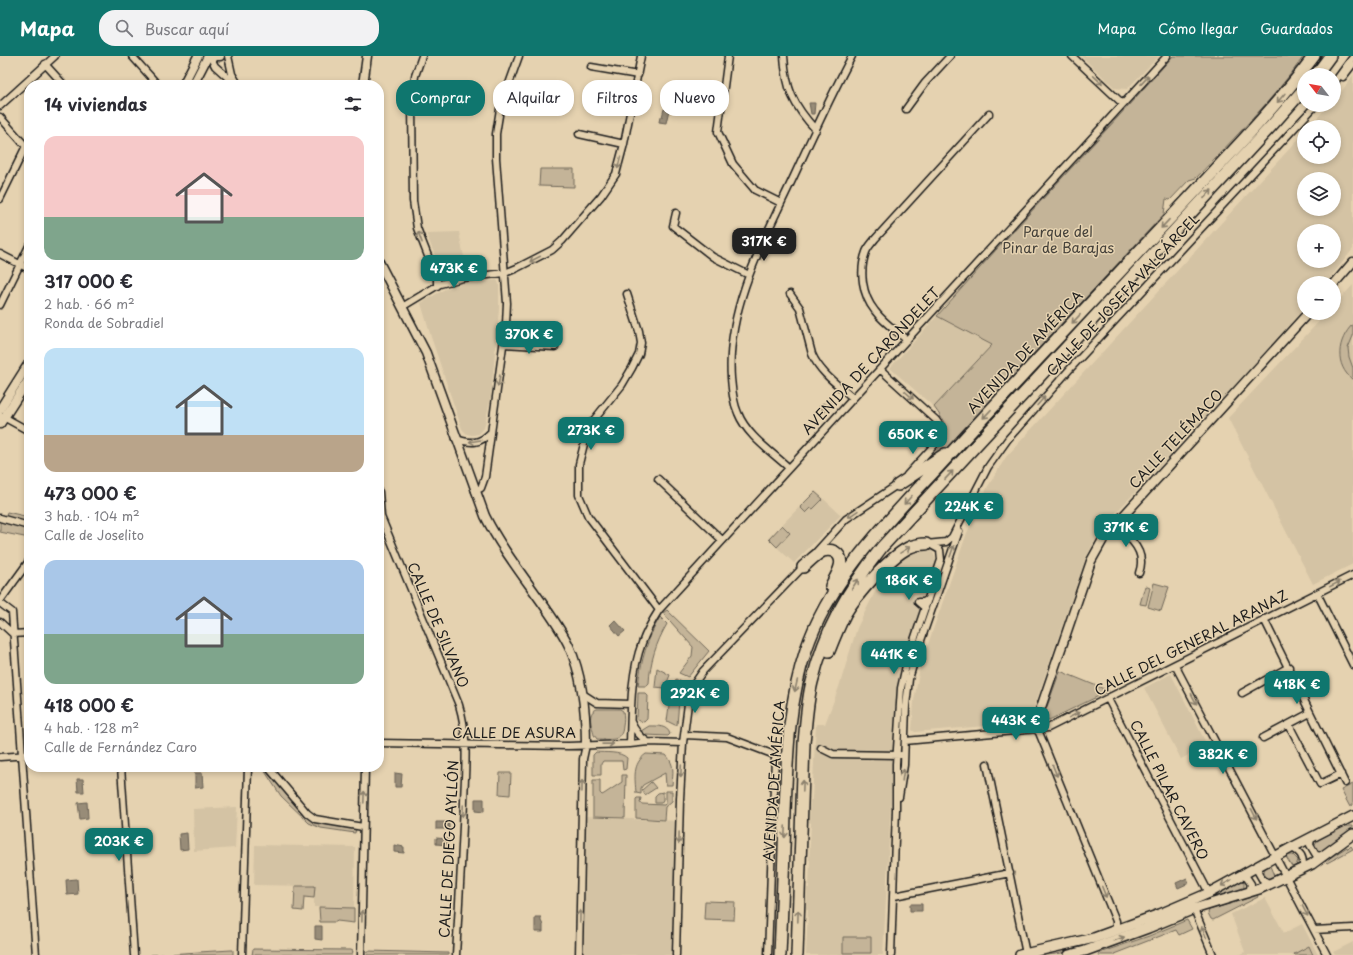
<!DOCTYPE html>
<html lang="es">
<head>
<meta charset="utf-8">
<style>
	:root { --surface:#fff; --page:#f2f2f3; --text:#2b2b33; --muted:#7c7c81; --accent:#0f766e }
	body { margin:0; font-family:"Playpen Sans",sans-serif; background:var(--page); color:var(--text); height:100vh; display:flex; flex-direction:column; font-size:15px; white-space:nowrap }
	* { box-sizing:border-box; margin:0 }
	p { font-size:13px; color:var(--muted) }
	.icon { flex:none; width:22px; height:22px; fill:none; stroke:currentColor; stroke-width:2; stroke-linecap:round; stroke-linejoin:round }
	.map { position:relative; flex:1; overflow:hidden }
	.drawer { position:absolute; left:24px; top:24px; width:360px; height:692px; display:flex; flex-direction:column; background:var(--surface); border-radius:16px; box-shadow:0 2px 6px #0003 }
	.drawer>* { flex:none }
	.banner { position:absolute; left:396px; top:24px; width:380px; height:36px; display:flex; gap:8px }
	.needle { width:26px; rotate:301deg }
	.buttons { position:absolute; left:1297px; top:12px; display:grid; gap:8px }
	.buttons a { display:grid; place-items:center; width:44px; height:44px; border-radius:50%; background:var(--surface); box-shadow:0 2px 6px #0003; font-size:20px }
	.price { position:absolute; translate:-50% -34px; padding:0 9px; border-radius:8px; background:var(--accent); color:#fff; font-size:13px; line-height:26px; filter:drop-shadow(0 1px 2px #0008) }
	.price::after { content:''; position:absolute; left:50%; top:24px; width:12px; height:9px; margin-left:-6px; background:inherit; clip-path:polygon(0 0,100% 0,50% 100%) }
	.price.selected { background:#222; color:#fff }
	ul { padding:0; list-style:none }
	li { display:grid; align-content:center; gap:8px; height:212px; padding:0 20px }
	li span { display:grid; place-items:center; height:124px; border-radius:12px; color:#555 }
	li>.icon { margin-inline-start:auto }
	span .icon { width:72px; height:72px; fill:#fffc; stroke-width:1 }
	li b { font-size:17px }
	h2 { display:flex; justify-content:space-between; align-items:center; height:48px; padding:0 20px; font-size:17px }
	.pill { padding:0 14px; border-radius:16px; background:var(--surface); box-shadow:0 2px 6px #0003; font-size:14px; line-height:36px }
	.pill.selected { background:var(--accent); color:#fff }
	header { display:flex; align-items:center; gap:24px; box-sizing:border-box; height:56px; padding:0 20px; background:var(--accent); color:#fff }
	header strong { font-size:19px }
	nav { display:flex; gap:22px; margin-inline-start:auto; font-size:14px }
	.search { width:280px; height:36px; background:var(--page); display:flex; align-items:center; gap:10px; box-sizing:border-box; padding:0 14px; border-radius:16px; color:var(--muted); font-size:15px }
	.map>svg:first-child { display:block }
	.built { fill:#d4c3a4; fill-rule:evenodd }
	.green { fill:#c4b498; stroke:#70685a }
	.water { fill:#988c78; stroke:#665f53 }
	.lines { fill:none; stroke-linecap:round; stroke-linejoin:round }
	.street-casing { stroke:#1c1c1c; stroke-width:9 }
	.secondary-casing { stroke:#1c1c1c; stroke-width:11 }
	.primary-casing { stroke:#1c1c1c; stroke-width:12 }
	.highway-casing { stroke:#1c1c1c; stroke-width:14 }
	.street { stroke:#e5d2b0; stroke-width:6 }
	.secondary { stroke:#e5d2b0; stroke-width:8 }
	.primary { stroke:#e5d2b0; stroke-width:9 }
	.highway { stroke:#e5d2b0; stroke-width:11 }
	.oneway { stroke:#8b806d }
	.labels { text-anchor:middle; stroke-width:3; stroke-linejoin:round; paint-order:stroke }
	.park-label { font-size:14px; fill:#46423b; stroke:#e5d2b0 }
	.street-label { font-size:14px; fill:#1c1c1c; stroke:#e5d2b0 }
</style>
</head>
<body>
<header>
<strong>Mapa</strong>
<div class="search"><svg class="icon" aria-label="search" viewBox="0 0 24 24"><circle cx="10" cy="10" r="6"/><path d="M15 15l6 6"/></svg>Buscar aquí</div>
<nav><a>Mapa</a><a>Cómo llegar</a><a>Guardados</a></nav>
</header>
<div class="map">
<svg width="1353" height="899" viewBox="0 0 1353 899">
	<rect width="100%" height="100%" fill="#e5d2b0"/>
	<filter id="ink" filterUnits="userSpaceOnUse"><feTurbulence type="fractalNoise" baseFrequency=".025" numOctaves="2"/><feDisplacementMap in="SourceGraphic" scale="8" xChannelSelector="R" yChannelSelector="G"/><feConvolveMatrix kernelMatrix="1 2 1 2 8 2 1 2 1" color-interpolation-filters="sRGB"/></filter>
	<g filter="url(#ink)">
		<path class="built" d="M1081 0H1159L1127 33 1115 32Z
			M1353 19V193L1326 227H1304V252L1238 326 1109 464 1097 481 1086 501 1030 663 1026 666 1020 667 915 676 912 674 914 645 920 611 967 477 987 432 1006 401 1304 77V101H1334V71H1309L1329 49H1334V44L1342 35ZM1304 123H1334V153H1304ZM1304 175H1334V205H1304Z
			M459 176 467 216H458L445 220 442 217 426 177Z
			M497 224 499 228V253L491 340 484 372 479 378 472 379 467 378 462 373 431 281 421 247 445 233 464 227 479 225Z
			M1353 229V508L1313 528 1228 362 1327 257H1334V249Z
			M937 260 992 289 934 351 890 312Z
			M815 435 841 459 794 507 768 483Z
			M928 492 932 495 935 501 936 507 902 609 896 651 883 899H806L808 854H806L807 832H809L810 804H809L811 767 809 766 810 744H812L816 668H825L839 631 857 572 875 536 886 520 903 502 913 494Z
			M1171 618 1207 689 1181 703 1144 632Z
			M237 751 235 792 194 795 193 753Z
			M582 761 679 765 676 899H579Z
			M255 789 355 791 354 852 314 851V830L254 829Z
			M1265 842 1284 877 1302 868 1318 899H1240L1245 896 1231 858Z
			M1353 886V899H1335L1333 896Z"/>
		<path class="green" d="M1173 0H1304C1273 44 1233 83 1196 122L1189 124 1170 144 1166 143 1164 158 958 379 946 392 926 407C948 381 956 381 934 351L992 289 937 260C1014 172 1095 88 1173 0Z
			M540 113H574V131L539 130Z
			M1353 268V280L1348 292 1349 301 1353 312V324C1334 309 1337 284 1353 268Z
			M815 436 823 443 813 453 811 452 806 457 800 451Z
			M7 456 29 461V464L27 466 5 461Z
			M0 466 29 472V482L0 476Z
			M782 469 790 477 777 491 769 483Z
			M1154 527 1169 531 1161 555 1148 551Z
			M1145 530 1150 532 1146 549 1140 548Z
			M667 554 709 595 688 621 679 617 692 600 693 591 663 557Z
			M660 561 667 568C656 587 650 606 649 627L646 630H638C641 605 647 583 660 561Z
			M657 612 670 619 665 632 655 631Z
			M1060 615 1109 635 1049 664 1045 662 1044 659Z
			M676 623 685 628 679 645 677 669H675L667 665 670 642Z
			M638 637H645L648 640 647 663 644 666 637 664Z
			M597 653H620L623 655C624 660 624 665 623 670 622 687 610 683 597 683L594 679C592 670 586 657 597 653Z
			M649 670C657 670 667 669 670 678L668 680 646 679 641 675Z
			M596 696C605 697 620 695 627 702L626 713 623 714 622 705H603L601 708V719H593V699Z
			M646 698 666 699C675 709 673 716 672 729H666L665 717 643 729 641 732V738L636 737C635 722 632 708 646 698Z
			M262 711H265C275 725 301 760 316 766 326 770 344 770 356 772L355 777 321 772 309 767 281 740Z
			M500 717H511L510 739 499 738Z
			M622 719H626L625 762 593 761V724H600V737L602 739 604 738 622 726Z
			M651 726 656 732 645 739 642 734Z
			M1353 728V749L1350 751 1341 734Z
			M666 735H672V745L665 751 664 764 636 762V743L637 742H641L640 747 642 748 664 749 666 747Z
			M663 736V744L661 747H655V740L658 737Z
			M1344 770H1353V774L1324 794 1321 795 1317 794 1315 788 1318 784Z
			M1351 790 1353 793 1327 807 1325 805 1347 791 1348 793Z
			M1287 799H1293L1298 804 1296 810 1293 812 1286 801Z
			M1266 810H1270L1275 822H1268L1265 820 1264 815Z
			M1241 825 1244 826V832L1240 835 1210 843 1171 859 1089 889V888Z
			M295 830H315L314 842 304 841 303 855 294 854Z
			M1257 839 1258 841 1213 864 1211 863 1208 857 1209 854Z
			M705 845 735 846 734 864 704 863Z
			M319 851 354 852V867L337 865 336 866H320Z
			M1187 864 1192 873 1179 879 1176 874 1114 898V899H1098L1099 897 1149 880Z
			M843 881H871V897H843Z
			M1077 890 1078 893C1066 896 1056 899 1043 899Z
			M1309 890 1313 899H1295L1294 898Z
			M253 893 351 894 353 895 352 899H252Z
			M231 894H233V899H151Z
			M368 895 448 897V899H367Z"/>
		<path class="water" d="M809 47H815L814 58H811Z
			M664 53 669 54 666 67 659 66 660 61H662Z
			M830 344 833 347 825 356 819 351 823 347 826 349Z
			M615 564 625 575 619 580 610 569Z
			M195 717H202L203 731 195 732Z
			M395 717 402 718 401 731H395Z
			M77 723H83L84 736H78Z
			M475 743H484V756L475 755Z
			M87 746 88 762 80 763 78 747Z
			M436 766H449V773H436Z
			M187 777 188 793 180 794 179 778Z
			M436 782 448 783 447 789 436 788Z
			M394 789 404 791V797L394 796Z
			M1187 822 1189 827 1178 832 1176 827Z
			M77 823 78 838 67 839 66 824Z
			M910 848H922V855H910Z
			M535 861H541V865L543 869V876H535Z
			M315 870H322V884L315 883Z"/>
		<g class="lines">
			<g class="street-casing">
				<path id="street" d="M132 0 158 29
					M210 0 215 10 236 29
					M228 0 232 18 238 28
					M422 0 415 20 412 46 413 145 417 172 437 223V230
					M728 0 718 76 733 108 755 134 781 147
					M784 0C786 33 793 49 816 74
					M1072 0 1123 48
					M45 8 64 29
					M591 11 638 19
					M1343 21 1353 8
					M1334 27 1353 1
					M0 50 55 0
					M906 53 925 27 950 0
					M0 61 29 94
					M579 78 624 88
					M0 143 26 90
					M676 157 673 170 713 201 749 219
					M0 198 29 213
					M627 238 639 275 641 287 639 298 632 312 622 329 593 365 585 384 579 408V439L588 460 659 554
					M790 238 800 252 812 298C820 317 838 329 853 342
					M0 249 29 190
					M402 251 440 228 463 222 505 217 517 212 552 194 562 185 601 140 616 118 624 88 641 0
					M907 284C896 275 883 266 875 255 862 239 859 215 866 196 868 191 872 187 875 183L989 58
					M504 288 555 291
					M880 313 936 364C941 370 943 376 939 384L907 419
					M0 359 29 375
					M456 383C472 388 480 388 491 376
					M789 412C772 396 747 380 738 357 733 346 732 334 731 322 726 251 765 182 794 120 813 79 831 39 852 0
					M658 423 722 484
					M475 435 481 432 485 421 506 268 507 247 496 102V78L500 53 519 0
					M379 436 381 460
					M379 456 459 649C469 682 465 712 464 746 462 797 459 848 456 899
					M0 462 29 470
					M1114 469C1126 478 1142 491 1141 507 1141 510 1140 514 1139 517
					M926 488 946 486 952 481 988 411 1008 383 1069 314 1316 49
					M817 495 846 463 900 427
					M1317 537 1353 609
					M0 545 29 505
					M0 547 12 556 36 899
					M925 552 918 546H924L928 543
					M1264 563 1345 727
					M0 566 13 578 29 577
					M1175 609 1327 899
					M1242 637 1289 611
					M583 638 597 647 631 648
					M1109 641V645L1209 837
					M1289 669 1320 728 1341 718
					M1038 674 1116 865V875
					M684 679 727 681 772 698 775 701 768 899
					M1263 682 1310 657
					M905 685 1048 672 1353 519
					M648 686 683 687
					M379 687 568 690 630 688 648 686C640 681 635 675 631 666
					M630 688C631 655 630 619 642 587 646 576 652 565 659 554L1167 0
					M821 692 833 698 900 699
					M0 701 29 699
					M987 708 1026 898
					M121 711 134 899
					M268 711 307 757 315 763 363 771
					M899 741 904 709 906 650 909 623 918 593 959 475
					M1311 782 1310 789 1316 799 1323 800
					M1291 792C1301 796 1304 801 1303 812
					M1260 808 1258 816 1262 823 1270 828
					M1240 819 1247 822 1251 828 1249 837
					M894 840 1010 817
					M1194 853 1213 899
					M1314 874 1353 872
					M242 899 248 711
					M361 899 365 711
					M579 899 583 703 586 689
					M676 899 680 743 683 687 689 640 694 628 703 615 804 510
					M891 899 896 753V708L901 632 907 605 941 504 940 494 931 489"/>
			</g>
			<g class="secondary-casing">
				<path id="secondary" d="M210 0H220
					M183 29 198 0
					M193 29 208 0
					M363 29 367 0
					M379 206 426 297 485 460C501 492 524 521 545 551 554 564 563 577 569 590 583 621 586 656 586 689
					M1334 228 1353 206
					M0 353 29 307
					M0 368 29 323
					M1038 674 1037 663 1091 505 1105 480 1308 257"/>
			</g>
			<g class="primary-casing">
				<path id="primary" d="M1020 899 1094 882 1160 858 1209 837 1291 792 1353 760
					M1069 899 1085 895 1148 872 1194 853 1259 833 1312 808 1353 778"/>
			</g>
			<g class="highway-casing">
				<path id="highway" d="M1316 19 1330 0
					M898 429 945 398
					M803 511C809 506 816 498 823 495 827 494 831 494 835 496 848 504 835 521 831 530
					M829 595C834 582 839 570 845 558 856 539 889 502 908 492 914 489 920 488 926 488
					M780 899C782 851 784 804 785 756 787 702 788 647 806 594 832 516 897 457 951 397 1025 316 1101 236 1176 156 1223 105 1272 56 1314 0
					M797 899 804 687C806 667 807 646 812 626 825 573 848 534 882 491L1273 68 1304 33"/>
			</g>
			<use href="#street" class="street"/>
			<use href="#secondary" class="secondary"/>
			<use href="#primary" class="primary"/>
			<use href="#highway" class="highway"/>
		</g>
		<defs><path id="oneway-shaft" d="M-6 0H5M1.5-3L5.5 0L1.5 3" fill="none" stroke-width="1.6" stroke-linecap="round" stroke-linejoin="round"/></defs>
		<g class="oneway">
			<use href="#oneway-shaft" transform="translate(1098 24) rotate(43)"/>
			<use href="#oneway-shaft" transform="translate(1145 24) rotate(-47)"/>
			<use href="#oneway-shaft" transform="translate(1281 42) rotate(130)"/>
			<use href="#oneway-shaft" transform="translate(619 107) rotate(104)"/>
			<use href="#oneway-shaft" transform="translate(1208 138) rotate(-47)"/>
			<use href="#oneway-shaft" transform="translate(1165 168) rotate(133)"/>
			<use href="#oneway-shaft" transform="translate(420 181) rotate(-110)"/>
			<use href="#oneway-shaft" transform="translate(535 203) rotate(153)"/>
			<use href="#oneway-shaft" transform="translate(1076 263) rotate(133)"/>
			<use href="#oneway-shaft" transform="translate(499 325) rotate(98)"/>
			<use href="#oneway-shaft" transform="translate(909 339) rotate(42)"/>
			<use href="#oneway-shaft" transform="translate(1041 345) rotate(-48)"/>
			<use href="#oneway-shaft" transform="translate(987 358) rotate(133)"/>
			<use href="#oneway-shaft" transform="translate(475 385) rotate(171)"/>
			<use href="#oneway-shaft" transform="translate(949 419) rotate(-47)"/>
			<use href="#oneway-shaft" transform="translate(908 444) rotate(132)"/>
			<use href="#oneway-shaft" transform="translate(853 458) rotate(146)"/>
			<use href="#oneway-shaft" transform="translate(905 494) rotate(-32)"/>
			<use href="#oneway-shaft" transform="translate(952 495) rotate(-71)"/>
			<use href="#oneway-shaft" transform="translate(855 528) rotate(-57)"/>
			<use href="#oneway-shaft" transform="translate(1335 528) rotate(-27)"/>
			<use href="#oneway-shaft" transform="translate(796 630) rotate(103)"/>
			<use href="#oneway-shaft" transform="translate(1194 643) rotate(63)"/>
			<use href="#oneway-shaft" transform="translate(1074 659) rotate(-27)"/>
			<use href="#oneway-shaft" transform="translate(608 688) rotate(-1)"/>
			<use href="#oneway-shaft" transform="translate(681 715) rotate(93)"/>
			<use href="#oneway-shaft" transform="translate(1055 715) rotate(68)"/>
			<use href="#oneway-shaft" transform="translate(903 719) rotate(-82)"/>
			<use href="#oneway-shaft" transform="translate(582 730) rotate(-89)"/>
			<use href="#oneway-shaft" transform="translate(803 730) rotate(-88)"/>
			<use href="#oneway-shaft" transform="translate(364 741) rotate(-88)"/>
			<use href="#oneway-shaft" transform="translate(463 755) rotate(92)"/>
			<use href="#oneway-shaft" transform="translate(1254 758) rotate(63)"/>
			<use href="#oneway-shaft" transform="translate(785 776) rotate(92)"/>
			<use href="#oneway-shaft" transform="translate(679 782) rotate(91)"/>
			<use href="#oneway-shaft" transform="translate(1226 827) rotate(151)"/>
			<use href="#oneway-shaft" transform="translate(1104 836) rotate(68)"/>
			<use href="#oneway-shaft" transform="translate(1305 855) rotate(62)"/>
			<use href="#oneway-shaft" transform="translate(362 860) rotate(-89)"/>
			<use href="#oneway-shaft" transform="translate(580 860) rotate(-89)"/>
			<use href="#oneway-shaft" transform="translate(798 860) rotate(-88)"/>
			<use href="#oneway-shaft" transform="translate(1204 876) rotate(-112)"/>
			<use href="#oneway-shaft" transform="translate(1119 883) rotate(-20)"/>
		</g>
	</g>
	<g class="labels">
		<g class="park-label">
			<text x="1058" y="181">Parque del<tspan x="1058" dy="16">Pinar de Barajas</tspan></text>
		</g>
		<g class="street-label">
			<text transform="translate(1123 239) rotate(-47)" y="5">CALLE DE JOSEFA VALCÁRCEL</text>
			<text transform="translate(1025 296) rotate(-47)" y="5">AVENIDA DE AMÉRICA</text>
			<text transform="translate(871 305) rotate(-47)" y="5">AVENIDA DE CARONDELET</text>
			<text transform="translate(1176 383) rotate(-47)" y="5">CALLE TELÉMACO</text>
			<text transform="translate(438 569) rotate(67)" y="5">CALLE DE SILVANO</text>
			<text transform="translate(1191 587) rotate(-27)" y="5">CALLE DEL GENERAL ARANAZ</text>
			<text x="514" y="682">CALLE DE ASURA</text>
			<text transform="translate(774 725) rotate(-86)" y="5">AVENIDA DE AMÉRICA</text>
			<text transform="translate(1169 734) rotate(63)" y="5">CALLE PILAR CAVERO</text>
			<text transform="translate(449 793) rotate(-87)" y="5">CALLE DE DIEGO AYLLÓN</text>
		</g>
	</g>
</svg>
<div class="buttons">
<a><svg class="needle" viewBox="-14 -14 28 28"><path d="M0-13l5 13h-10z" fill="#e53935"/><path d="M0 13l5-13h-10z" fill="#7c7c81"/></svg></a>
<a><svg class="icon" aria-label="locate" viewBox="0 0 24 24"><circle cx="12" cy="12" r="6"/><path d="M12 2v4M12 18v4M2 12h4M18 12h4"/></svg></a>
<a><svg class="icon" aria-label="layers" viewBox="0 0 24 24"><path d="M12 4l9 5-9 5-9-5zM3 14l9 5 9-5"/></svg></a>
<a>+</a>
<a>−</a>
</div>
<b class="price selected" style="left:764px;top:206px">317K €</b>
<b class="price" style="left:454px;top:233px">473K €</b>
<b class="price" style="left:529px;top:299px">370K €</b>
<b class="price" style="left:591px;top:395px">273K €</b>
<b class="price" style="left:913px;top:399px">650K €</b>
<b class="price" style="left:969px;top:471px">224K €</b>
<b class="price" style="left:1126px;top:492px">371K €</b>
<b class="price" style="left:909px;top:545px">186K €</b>
<b class="price" style="left:894px;top:619px">441K €</b>
<b class="price" style="left:1297px;top:649px">418K €</b>
<b class="price" style="left:695px;top:658px">292K €</b>
<b class="price" style="left:1016px;top:685px">443K €</b>
<b class="price" style="left:1223px;top:719px">382K €</b>
<b class="price" style="left:119px;top:806px">203K €</b>
<div class="banner">
<a class="pill selected">Comprar</a>
<a class="pill">Alquilar</a>
<a class="pill">Filtros</a>
<a class="pill">Nuevo</a>
</div>
<section class="drawer">
<h2>14 viviendas<svg class="icon" aria-label="filters" viewBox="0 0 24 24"><path d="M4 7h16M4 17h16"/><circle cx="9" cy="7" r="2"/><circle cx="15" cy="17" r="2"/></svg></h2>
<ul>
<li><span style="background:linear-gradient(#f6c9c9 65%,#7fa58c 0)"><svg class="icon" aria-label="home" viewBox="0 0 24 24"><path d="M3 11l9-7 9 7M6 9v11h12V9"/></svg></span><div><b>317 000 €</b><p>2 hab. · 66 m²</p><p>Ronda de Sobradiel</p></div></li>
<li><span style="background:linear-gradient(#bfe0f5 70%,#b9a48a 0)"><svg class="icon" aria-label="home" viewBox="0 0 24 24"><path d="M3 11l9-7 9 7M6 9v11h12V9"/></svg></span><div><b>473 000 €</b><p>3 hab. · 104 m²</p><p>Calle de Joselito</p></div></li>
<li><span style="background:linear-gradient(#a9c7e8 60%,#7fa58c 0)"><svg class="icon" aria-label="home" viewBox="0 0 24 24"><path d="M3 11l9-7 9 7M6 9v11h12V9"/></svg></span><div><b>418 000 €</b><p>4 hab. · 128 m²</p><p>Calle de Fernández Caro</p></div></li>
</ul>
</section>
</div>
</body>
</html>
